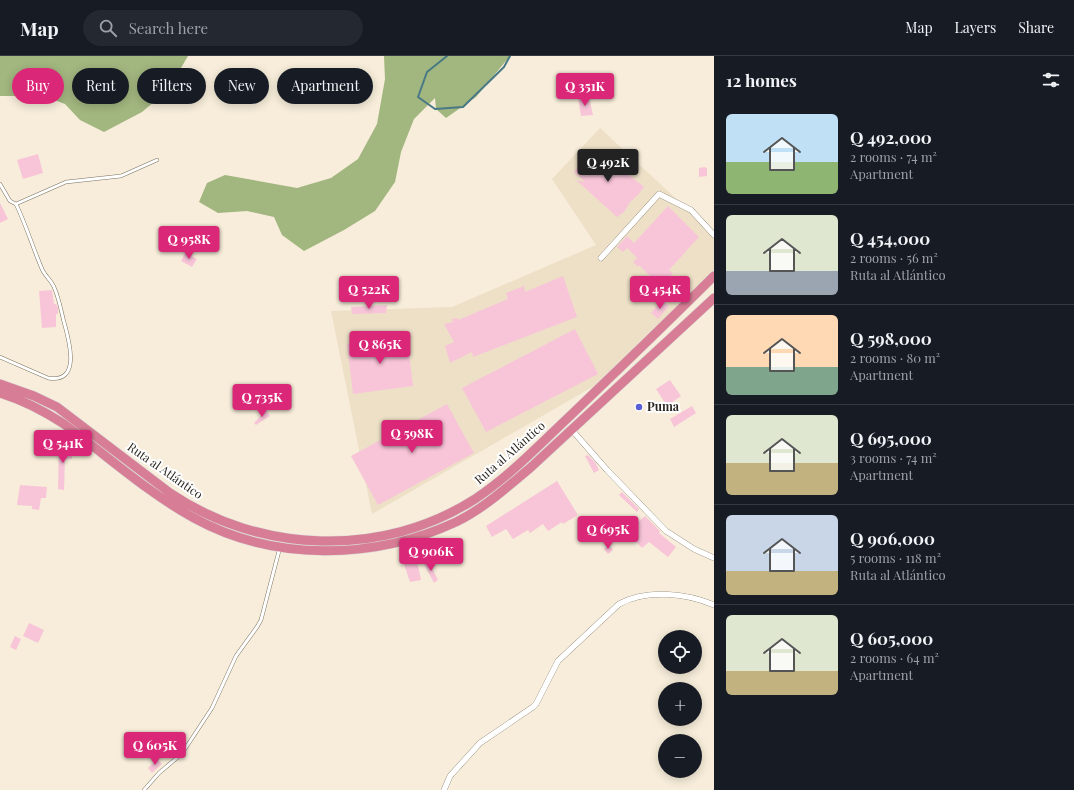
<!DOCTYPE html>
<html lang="en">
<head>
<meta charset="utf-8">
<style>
	:root { --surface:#171b24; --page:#242831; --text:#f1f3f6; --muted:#9ea1a6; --line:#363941; --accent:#db2777 }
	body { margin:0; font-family:"Playfair Display",serif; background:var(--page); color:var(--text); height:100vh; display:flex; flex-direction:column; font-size:15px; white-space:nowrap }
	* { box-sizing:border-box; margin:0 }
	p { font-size:13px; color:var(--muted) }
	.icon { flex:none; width:22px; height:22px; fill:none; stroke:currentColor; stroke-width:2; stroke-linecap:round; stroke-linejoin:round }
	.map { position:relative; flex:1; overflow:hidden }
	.sheet { display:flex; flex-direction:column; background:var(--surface); width:360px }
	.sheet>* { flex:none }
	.top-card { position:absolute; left:12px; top:12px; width:380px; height:36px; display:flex; gap:8px }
	.fabs { position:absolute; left:658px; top:574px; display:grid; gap:8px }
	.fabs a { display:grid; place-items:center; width:44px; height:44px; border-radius:50%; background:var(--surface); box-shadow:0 2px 10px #0003; font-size:20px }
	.price { position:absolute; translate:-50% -34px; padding:0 9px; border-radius:4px; background:var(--accent); color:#fff; font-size:13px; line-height:26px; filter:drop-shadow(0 1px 2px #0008) }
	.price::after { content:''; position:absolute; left:50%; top:24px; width:12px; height:9px; margin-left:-6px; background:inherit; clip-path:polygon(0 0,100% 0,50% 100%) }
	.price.selected { background:#222; color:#fff }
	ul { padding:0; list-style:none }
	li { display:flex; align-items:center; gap:12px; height:100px; padding:0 12px }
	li+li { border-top:1px solid var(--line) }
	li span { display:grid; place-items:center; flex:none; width:112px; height:80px; border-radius:6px; color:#555 }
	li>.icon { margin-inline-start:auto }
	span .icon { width:48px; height:48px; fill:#fffc; stroke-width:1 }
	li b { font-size:17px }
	h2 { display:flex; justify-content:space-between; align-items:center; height:48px; padding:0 12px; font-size:17px }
	.pill { padding:0 14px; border-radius:18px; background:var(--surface); box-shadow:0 2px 10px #0003; font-size:14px; line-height:36px }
	.pill.selected { background:var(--accent); color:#fff }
	header { display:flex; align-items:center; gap:24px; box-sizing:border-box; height:56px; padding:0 20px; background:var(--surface); border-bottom:1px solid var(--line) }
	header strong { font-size:19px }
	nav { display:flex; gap:22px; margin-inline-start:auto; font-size:14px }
	.search { width:280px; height:36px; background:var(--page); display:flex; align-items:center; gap:10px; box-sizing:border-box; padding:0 14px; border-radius:22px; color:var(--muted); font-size:15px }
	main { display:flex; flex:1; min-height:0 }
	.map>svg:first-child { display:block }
	.built { fill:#ede0c7 }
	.forest { fill:#a2b67f }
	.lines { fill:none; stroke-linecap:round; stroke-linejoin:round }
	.stream { stroke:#497986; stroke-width:2 }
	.building { fill:#f8c5d8 }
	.service-casing { stroke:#797160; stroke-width:4 }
	.minor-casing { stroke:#797160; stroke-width:6 }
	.trunk-casing { stroke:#d9d8d7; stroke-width:10 }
	.service { stroke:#fff; stroke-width:3 }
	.minor { stroke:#fff; stroke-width:5.5 }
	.trunk { stroke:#d77e96; stroke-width:9 }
	.poi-dot { fill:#585ed5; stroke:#fff; stroke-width:1.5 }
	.labels { text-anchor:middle; stroke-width:4; stroke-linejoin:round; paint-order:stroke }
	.poi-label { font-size:12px; font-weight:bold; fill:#2a261f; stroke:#fff; text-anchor:start }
	.street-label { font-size:12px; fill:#2a261f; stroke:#fff }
</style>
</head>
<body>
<header>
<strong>Map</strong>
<div class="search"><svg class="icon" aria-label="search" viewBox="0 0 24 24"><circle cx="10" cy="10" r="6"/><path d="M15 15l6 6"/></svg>Search here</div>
<nav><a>Map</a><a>Layers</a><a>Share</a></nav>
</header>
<main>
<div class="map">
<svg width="714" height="734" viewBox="0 0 714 734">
	<rect width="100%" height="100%" fill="#f7edda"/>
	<path class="built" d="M600 72 714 178V215L596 329 372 458 331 255 452 251 596 189 552 123Z"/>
	<path class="forest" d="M0 0H188L168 34 142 56 104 76 80 64 65 48 44 40H0Z
		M384 0H510L476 41 446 62 436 53 435 42 414 63 401 96 395 126 375 155 344 174 304 195 282 179 274 161 247 155 218 157 199 146 207 127 225 119 297 132 331 122 358 103 377 68 385 23Z"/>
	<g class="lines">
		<path class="stream" d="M447 0 427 16 418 41 435 53 463 51 504 11 510 0"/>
	</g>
	<path class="building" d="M589 41 593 59 581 60 578 42Z
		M600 96 644 131 638 139 630 146 624 156 617 161 576 124 585 126 574 116 587 98 594 103Z
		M38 98 43 117 23 123 17 104Z
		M705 111 707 113V120L699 121V112Z
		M0 147 8 163 0 167Z
		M668 150 699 181 669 214 673 217 660 230 639 209 638 211 633 206 637 202 627 192 623 196 617 191 627 180 634 187Z
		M185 197 197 203 192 211 181 205Z
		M563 220 577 261 473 301 472 296 450 307 445 290 454 286 444 268 453 266 452 263 458 262V264L508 243 506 237 524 230 525 236Z
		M52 234 54 248H56L58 252V258H56V271L42 272 39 235Z
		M662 244 669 250 658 263 651 257Z
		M387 249 386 257 352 258 351 251Z
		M575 273 598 318 486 376 462 332Z
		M407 280 413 330 353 338 347 288Z
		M670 324 681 340 667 350 656 333Z
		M447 348 474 397 378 449 351 400Z
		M692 350 696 357 674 371 670 363Z
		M266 354 270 360 256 369 254 367Z
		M59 390H72V403H65L64 434 58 433Z
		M588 399 595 406 599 414 594 417 585 400Z
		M557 425 578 459 563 468 562 466 548 475 543 468 530 477 528 474 513 483 506 473 492 481 486 470Z
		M20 429 47 431 46 442H41L39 454 32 453V450L17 449Z
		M622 436 639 453 637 456 619 439Z
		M645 460 660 475 659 477 676 491 668 501 649 486 642 492 627 476Z
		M609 489 613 494 608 498 604 493Z
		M413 495 418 510 421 524 410 526 401 499Z
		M429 506 438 524 434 527 424 508Z
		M29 567 44 574 38 587 23 580Z
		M15 580 21 583 16 594 10 591Z
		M157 703 162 708 152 717 148 712Z"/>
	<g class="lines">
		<g class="service-casing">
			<path id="service" d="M0 128 10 145 16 148C26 169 33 192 42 213 45 220 51 224 54 231 59 242 61 255 64 266 69 284 82 328 48 322L0 301
				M16 148 66 126 121 120 157 104
				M144 734 159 717 178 701 185 693 212 652 236 600 257 571 261 564 280 491"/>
		</g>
		<g class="minor-casing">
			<path id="minor" d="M601 202 659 138 691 154 714 179
				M571 373 607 414 666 475 694 493 714 502
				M444 734 450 720 480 687 533 651 536 648 558 605 619 548C647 533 686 537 714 549"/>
		</g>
		<g class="trunk-casing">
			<path id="trunk" d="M0 328 34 340 57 351 170 437C260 498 383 502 475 443 511 419 540 388 571 359 619 313 667 267 714 220
				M0 337C23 344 44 355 64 368 106 399 148 437 194 462 274 506 374 504 456 466 483 453 506 432 529 413L714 242"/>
		</g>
		<use href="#service" class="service"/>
		<use href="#minor" class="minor"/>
		<use href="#trunk" class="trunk"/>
	</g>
	<circle class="poi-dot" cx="639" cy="351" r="4"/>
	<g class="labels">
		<g class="poi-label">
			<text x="647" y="355">Puma</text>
		</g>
		<g class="street-label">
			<text transform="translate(510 397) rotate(-41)" y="4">Ruta al Atlántico</text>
			<text transform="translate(165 415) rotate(35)" y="4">Ruta al Atlántico</text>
		</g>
	</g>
</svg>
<div class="fabs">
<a><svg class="icon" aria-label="locate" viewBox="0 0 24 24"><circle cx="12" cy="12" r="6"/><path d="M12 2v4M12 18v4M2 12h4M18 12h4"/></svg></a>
<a>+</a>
<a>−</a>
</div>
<b class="price" style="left:585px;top:51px">Q 351K</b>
<b class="price selected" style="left:608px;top:127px">Q 492K</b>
<b class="price" style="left:189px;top:204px">Q 958K</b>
<b class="price" style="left:369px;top:254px">Q 522K</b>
<b class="price" style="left:660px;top:254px">Q 454K</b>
<b class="price" style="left:380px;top:309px">Q 865K</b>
<b class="price" style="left:262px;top:362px">Q 735K</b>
<b class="price" style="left:412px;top:398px">Q 598K</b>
<b class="price" style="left:63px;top:408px">Q 541K</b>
<b class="price" style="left:608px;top:494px">Q 695K</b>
<b class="price" style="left:431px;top:516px">Q 906K</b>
<b class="price" style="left:155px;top:710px">Q 605K</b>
<div class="top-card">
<a class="pill selected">Buy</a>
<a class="pill">Rent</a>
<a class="pill">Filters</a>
<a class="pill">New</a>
<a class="pill">Apartment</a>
</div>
</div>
<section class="sheet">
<h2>12 homes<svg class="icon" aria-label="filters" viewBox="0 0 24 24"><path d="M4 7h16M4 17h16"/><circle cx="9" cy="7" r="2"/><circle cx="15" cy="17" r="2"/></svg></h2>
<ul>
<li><span style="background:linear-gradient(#bfe0f5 60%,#8fb573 0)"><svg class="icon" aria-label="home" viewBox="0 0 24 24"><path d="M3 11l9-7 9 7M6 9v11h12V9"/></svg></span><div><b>Q 492,000</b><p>2 rooms · 74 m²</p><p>Apartment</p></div></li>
<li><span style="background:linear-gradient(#dfe7d0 70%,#9aa5b1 0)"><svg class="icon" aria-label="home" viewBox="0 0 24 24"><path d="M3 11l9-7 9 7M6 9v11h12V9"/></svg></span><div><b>Q 454,000</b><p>2 rooms · 56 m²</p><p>Ruta al Atlántico</p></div></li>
<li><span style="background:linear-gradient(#ffd9b3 65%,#7fa58c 0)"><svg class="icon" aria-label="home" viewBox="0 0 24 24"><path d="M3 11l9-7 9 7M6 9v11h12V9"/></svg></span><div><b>Q 598,000</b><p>2 rooms · 80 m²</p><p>Apartment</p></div></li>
<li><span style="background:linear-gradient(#dfe7d0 60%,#c2b280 0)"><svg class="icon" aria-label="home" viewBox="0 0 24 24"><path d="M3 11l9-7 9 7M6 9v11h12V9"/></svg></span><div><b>Q 695,000</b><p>3 rooms · 74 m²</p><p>Apartment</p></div></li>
<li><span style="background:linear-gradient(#c9d6e8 70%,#c2b280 0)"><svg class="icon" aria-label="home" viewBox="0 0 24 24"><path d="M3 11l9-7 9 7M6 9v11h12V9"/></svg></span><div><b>Q 906,000</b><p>5 rooms · 118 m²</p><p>Ruta al Atlántico</p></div></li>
<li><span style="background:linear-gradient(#dfe7d0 70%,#c2b280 0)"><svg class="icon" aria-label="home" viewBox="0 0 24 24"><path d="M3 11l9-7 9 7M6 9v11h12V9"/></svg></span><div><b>Q 605,000</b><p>2 rooms · 64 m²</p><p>Apartment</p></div></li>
</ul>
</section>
</main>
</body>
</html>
